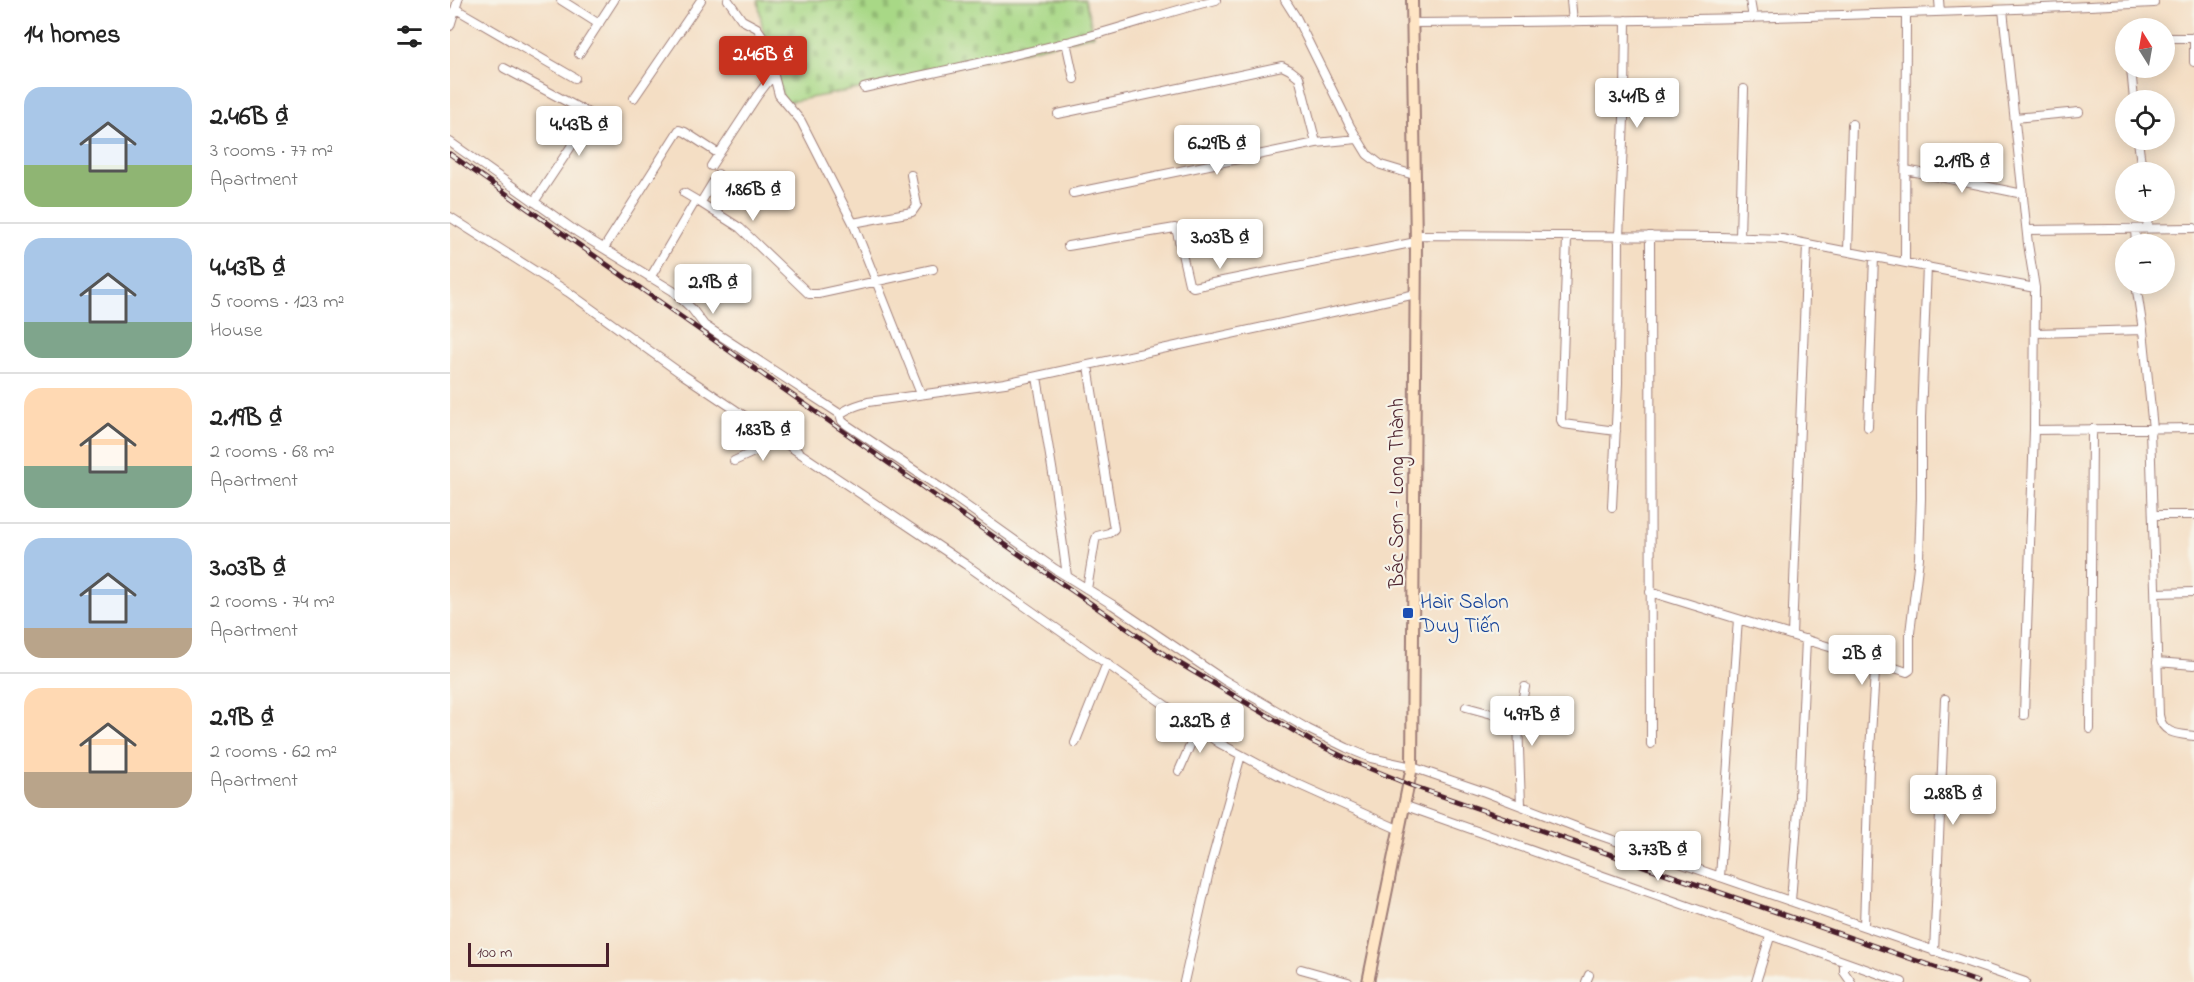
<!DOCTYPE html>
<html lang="en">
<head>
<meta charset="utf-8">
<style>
	:root { --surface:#fff; --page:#f2f2f2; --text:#222; --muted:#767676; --line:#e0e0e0; --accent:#c8321e }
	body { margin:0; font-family:"Indie Flower",sans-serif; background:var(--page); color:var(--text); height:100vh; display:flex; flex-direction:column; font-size:22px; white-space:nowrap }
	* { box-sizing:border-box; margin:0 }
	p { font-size:20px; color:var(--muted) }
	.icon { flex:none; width:33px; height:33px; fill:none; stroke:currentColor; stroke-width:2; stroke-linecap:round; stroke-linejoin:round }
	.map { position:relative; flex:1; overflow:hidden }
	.sheet { display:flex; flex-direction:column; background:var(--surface); width:450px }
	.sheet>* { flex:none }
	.needle { width:39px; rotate:349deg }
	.buttons { position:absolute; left:1665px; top:18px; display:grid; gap:12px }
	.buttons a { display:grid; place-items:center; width:60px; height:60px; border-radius:50%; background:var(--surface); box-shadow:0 3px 15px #0003; font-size:30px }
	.scale { position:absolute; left:18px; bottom:15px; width:141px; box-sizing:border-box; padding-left:6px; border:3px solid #4a1f2b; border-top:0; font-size:16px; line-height:21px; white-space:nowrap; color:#4a1f2b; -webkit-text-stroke:4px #f7f3e8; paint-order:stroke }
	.price { position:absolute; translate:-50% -51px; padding:0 14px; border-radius:6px; background:#fff; color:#222; font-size:20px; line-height:39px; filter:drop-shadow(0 2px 3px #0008) }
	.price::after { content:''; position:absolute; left:50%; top:36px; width:18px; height:14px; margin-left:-9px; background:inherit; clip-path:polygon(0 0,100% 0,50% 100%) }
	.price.active { background:var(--accent); color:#fff }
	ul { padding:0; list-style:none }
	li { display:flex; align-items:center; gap:18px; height:150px; padding:0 24px }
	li+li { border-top:2px solid var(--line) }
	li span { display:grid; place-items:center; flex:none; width:168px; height:120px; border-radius:18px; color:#555 }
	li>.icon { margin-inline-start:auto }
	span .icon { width:72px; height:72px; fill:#fffc; stroke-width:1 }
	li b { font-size:26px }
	h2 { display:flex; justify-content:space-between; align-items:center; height:72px; padding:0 24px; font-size:26px }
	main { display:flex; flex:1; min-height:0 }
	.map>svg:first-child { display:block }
	.cemetery { fill:url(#cemetery-stones); stroke:#797c58; stroke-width:1.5 }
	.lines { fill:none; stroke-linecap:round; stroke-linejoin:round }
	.minor-casing { stroke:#9f7e78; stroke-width:10 }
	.secondary-casing { stroke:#9f7e78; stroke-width:14 }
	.minor { stroke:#fff; stroke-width:8 }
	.secondary { stroke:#fee5c5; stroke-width:10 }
	.rail-casing { stroke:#4a1f2b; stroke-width:5 }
	.rail { stroke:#f7f3e8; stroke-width:3; stroke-dasharray:9; stroke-linecap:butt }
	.transit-dot { fill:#1a4fb4; stroke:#f7f3e8; stroke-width:2 }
	.labels { text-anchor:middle; stroke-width:4.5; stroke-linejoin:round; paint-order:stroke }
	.street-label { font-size:21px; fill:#4a1f2b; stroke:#f7f3e8 }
	.transit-label { font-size:21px; fill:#164399; stroke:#f7f3e8; text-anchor:start }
</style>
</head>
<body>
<main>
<section class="sheet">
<h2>14 homes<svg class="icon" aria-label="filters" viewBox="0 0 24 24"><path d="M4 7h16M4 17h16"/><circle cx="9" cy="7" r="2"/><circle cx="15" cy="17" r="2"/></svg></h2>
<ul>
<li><span style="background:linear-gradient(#a9c7e8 65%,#8fb573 0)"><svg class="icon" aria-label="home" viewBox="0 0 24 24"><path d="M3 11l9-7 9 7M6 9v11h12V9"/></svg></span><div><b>2.46B ₫</b><p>3 rooms · 77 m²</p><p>Apartment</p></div></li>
<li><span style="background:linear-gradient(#a9c7e8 70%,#7fa58c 0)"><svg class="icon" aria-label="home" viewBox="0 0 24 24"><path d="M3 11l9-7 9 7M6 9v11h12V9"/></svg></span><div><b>4.43B ₫</b><p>5 rooms · 123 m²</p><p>House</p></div></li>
<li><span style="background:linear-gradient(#ffd9b3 65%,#7fa58c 0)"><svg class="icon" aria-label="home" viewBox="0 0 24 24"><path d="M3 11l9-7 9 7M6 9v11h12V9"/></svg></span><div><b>2.19B ₫</b><p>2 rooms · 68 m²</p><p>Apartment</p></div></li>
<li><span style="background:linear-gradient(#a9c7e8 75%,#b9a48a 0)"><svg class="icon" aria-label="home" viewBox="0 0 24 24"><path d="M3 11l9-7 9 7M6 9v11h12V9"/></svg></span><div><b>3.03B ₫</b><p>2 rooms · 74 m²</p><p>Apartment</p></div></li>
<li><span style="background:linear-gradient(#ffd9b3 70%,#b9a48a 0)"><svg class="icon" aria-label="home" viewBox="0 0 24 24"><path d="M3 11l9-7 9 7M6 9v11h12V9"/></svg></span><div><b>2.9B ₫</b><p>2 rooms · 62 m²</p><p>Apartment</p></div></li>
</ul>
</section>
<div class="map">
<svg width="1744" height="982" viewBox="0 0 1744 982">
	<defs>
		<pattern id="cemetery-stones" width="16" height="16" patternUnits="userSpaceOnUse" patternTransform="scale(1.5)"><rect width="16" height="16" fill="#a8d886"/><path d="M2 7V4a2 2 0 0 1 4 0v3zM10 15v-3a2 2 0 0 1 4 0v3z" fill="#92b974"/></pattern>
	</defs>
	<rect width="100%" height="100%" fill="#f7f3e8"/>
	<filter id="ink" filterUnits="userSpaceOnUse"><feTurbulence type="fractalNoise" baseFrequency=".0167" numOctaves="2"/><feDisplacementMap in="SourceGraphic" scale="12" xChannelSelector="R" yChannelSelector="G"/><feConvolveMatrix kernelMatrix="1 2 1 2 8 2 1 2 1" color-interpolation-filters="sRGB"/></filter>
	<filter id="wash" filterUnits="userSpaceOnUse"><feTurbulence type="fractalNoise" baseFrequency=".008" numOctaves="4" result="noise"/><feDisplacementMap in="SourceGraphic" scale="24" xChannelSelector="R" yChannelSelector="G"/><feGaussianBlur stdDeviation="1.35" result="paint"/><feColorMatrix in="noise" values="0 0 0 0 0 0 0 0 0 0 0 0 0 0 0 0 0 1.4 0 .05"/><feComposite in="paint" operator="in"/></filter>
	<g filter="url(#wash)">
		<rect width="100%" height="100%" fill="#f4dec4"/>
		<path class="cemetery" d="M308 0H635L644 35 414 88 334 103 314 38Z"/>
	</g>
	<g filter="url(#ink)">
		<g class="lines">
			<g class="minor-casing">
				<path id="minor" d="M111 0 149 24
					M278 0 292 20 307 28 314 38 329 95 351 121 403 223 471 394
					M835 0 847 19 900 126 917 154 931 165 964 175
					M1121 0 1123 22
					M1300 0 1303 18
					M1489 0 1490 12
					M6 9 125 78
					M1553 10 1578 244 1585 288
					M962 23C1209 21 1457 15 1704 3
					M0 26 8 0
					M1744 37V62
					M1714 38H1743
					M616 42 624 79
					M129 54 164 0
					M54 68 140 114 136 124 84 202
					M1681 68 1684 100
					M414 88C486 72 558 58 629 39 675 27 720 11 766 0
					M184 98 251 0
					M608 114 832 66 840 70 849 77 866 143
					M1565 118 1629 112
					M1688 140 1692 172
					M0 142 127 232 223 291 242 309 254 325 390 414
					M261 166 307 96 323 75
					M1456 170 1573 194
					M234 193 246 200
					M623 193 866 143 907 139
					M251 202 268 174
					M1696 212 1698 228
					M0 217 118 292 229 372 515 564 769 743 832 777 950 830
					M403 223 462 212 467 205 461 175
					M1685 229 1686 244
					M1577 230 1744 228
					M965 235 1270 237 1332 239 1585 288 1584 430 1744 428
					M1200 236 1201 744
					M1117 237 1111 420 1113 424 1166 431
					M1290 237 1294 89
					M618 246 725 228 727 232 739 284 743 287 966 242
					M154 248 229 130 235 132 269 154
					M1398 251 1402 124
					M1455 262 1456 13
					M200 278 246 200 290 228 359 294H368L483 269
					M966 294 555 383 418 402C408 405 399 407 390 414L392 421 397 425 501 495 605 569 663 605 774 680 858 729 897 748 921 758 962 767 1035 792 1134 830 1575 982
					M1693 330 1703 429
					M1586 333 1693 330 1687 291 1689 284
					M587 377 605 486 617 576
					M1418 427 1424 256
					M1700 429 1709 715C1712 734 1728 734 1744 736
					M284 461 308 450 326 435
					M1162 507 1168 383 1169 237 1175 94 1176 20
					M1703 515H1744
					M637 589 645 541 647 536 659 533 664 529 638 366
					M1200 592 1409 656 1421 663 1425 672 1419 766 1414 926
					M1706 593 1744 592
					M1342 635 1357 244
					M1707 662 1744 665
					M1424 667 1430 663 1457 672 1460 670V633L1469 558 1471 498V417L1477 266
					M1016 707 1068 721
					M1574 715 1584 430
					M1640 729 1642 429
					M625 743 657 663
					M729 771 748 727
					M1071 805 1068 721 1075 687
					M956 806 1452 982
					M1270 877 1288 619
					M1341 901 1349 797 1356 639
					M1484 952 1495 699
					M1394 962V972L1401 982
					M851 969 898 982
					M734 982 761 863 791 755
					M1136 982 1139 975
					M1306 982 1320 937"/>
			</g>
			<g class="secondary-casing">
				<path id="secondary" d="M918 982 962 767 966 242 962 0"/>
			</g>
			<use href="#minor" class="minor"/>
			<use href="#secondary" class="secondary"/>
			<g class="rail-casing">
				<path id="rail" d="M0 154 508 512 717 656 861 741 904 762 960 785 1528 982"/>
			</g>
			<use href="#rail" class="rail"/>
		</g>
	</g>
	<rect class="transit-dot" x="952" y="607" width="12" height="12" rx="3"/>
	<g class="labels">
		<g class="street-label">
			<text transform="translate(946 493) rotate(-90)" y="7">Bắc Sơn - Long Thành</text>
		</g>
		<g class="transit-label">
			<text x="970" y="608">Hair Salon<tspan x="970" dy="24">Duy Tiến</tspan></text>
		</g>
	</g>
</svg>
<div class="buttons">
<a><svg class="needle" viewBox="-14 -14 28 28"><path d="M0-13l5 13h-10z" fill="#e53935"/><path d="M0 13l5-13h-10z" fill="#767676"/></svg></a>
<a><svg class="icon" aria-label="locate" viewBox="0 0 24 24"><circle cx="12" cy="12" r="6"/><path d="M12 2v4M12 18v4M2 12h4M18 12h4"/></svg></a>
<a>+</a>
<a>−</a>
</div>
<div class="scale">100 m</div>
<b class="price active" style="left:313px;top:87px">2.46B ₫</b>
<b class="price" style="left:1187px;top:129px">3.41B ₫</b>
<b class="price" style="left:129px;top:157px">4.43B ₫</b>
<b class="price" style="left:767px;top:176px">6.29B ₫</b>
<b class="price" style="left:1512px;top:194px">2.19B ₫</b>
<b class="price" style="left:303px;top:222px">1.86B ₫</b>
<b class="price" style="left:770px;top:270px">3.03B ₫</b>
<b class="price" style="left:263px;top:315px">2.9B ₫</b>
<b class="price" style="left:313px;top:462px">1.83B ₫</b>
<b class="price" style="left:1412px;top:686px">2B ₫</b>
<b class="price" style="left:1082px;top:747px">4.97B ₫</b>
<b class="price" style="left:750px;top:754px">2.82B ₫</b>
<b class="price" style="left:1503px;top:826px">2.88B ₫</b>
<b class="price" style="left:1208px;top:882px">3.73B ₫</b>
</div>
</main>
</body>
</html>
